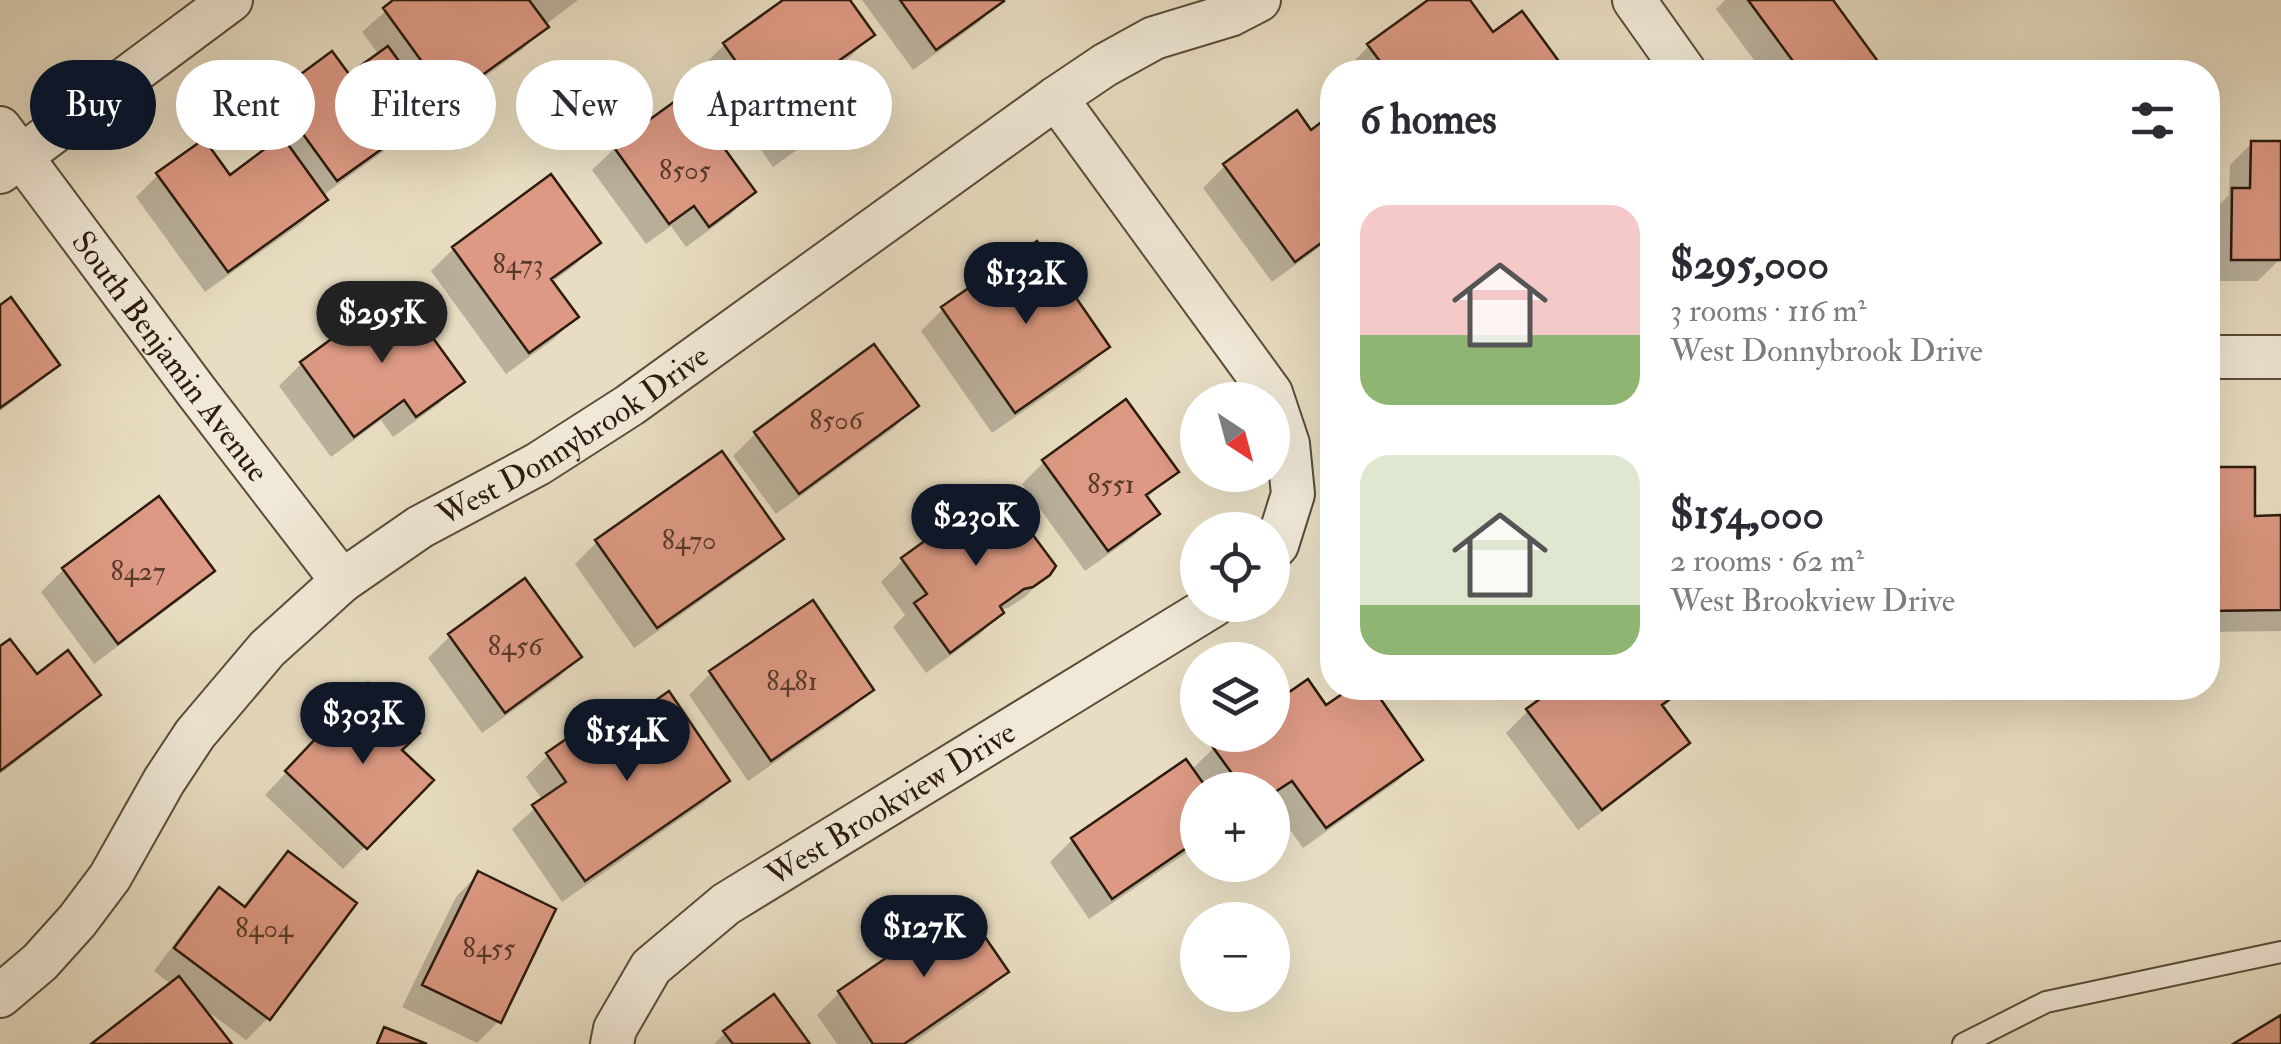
<!DOCTYPE html>
<html lang="en">
<head>
<meta charset="utf-8">
<style>
	:root { --surface:#fff; --page:#f7f7f7; --text:#2b2b33; --muted:#7c7c81; --accent:#111827 }
	body { margin:0; font-family:"IM FELL Double Pica",serif; background:var(--page); color:var(--text); height:100vh; display:flex; flex-direction:column; font-size:38px; white-space:nowrap }
	* { box-sizing:border-box; margin:0 }
	p { font-size:32px; color:var(--muted) }
	.icon { flex:none; width:55px; height:55px; fill:none; stroke:currentColor; stroke-width:2; stroke-linecap:round; stroke-linejoin:round }
	.map { position:relative; flex:1; overflow:hidden }
	.drawer { position:absolute; left:1320px; top:60px; width:900px; height:640px; display:flex; flex-direction:column; background:var(--surface); border-radius:40px; box-shadow:0 10px 40px #0002 }
	.drawer>* { flex:none }
	.guide { position:absolute; left:30px; top:60px; width:950px; height:90px; display:flex; gap:20px }
	.needle { width:65px; rotate:144deg }
	.tools { position:absolute; left:1180px; top:382px; display:grid; gap:20px }
	.tools a { display:grid; place-items:center; width:110px; height:110px; border-radius:50%; background:var(--surface); box-shadow:0 10px 40px #0002; font-size:50px }
	.price { position:absolute; translate:-50% -85px; padding:0 22px; border-radius:35px; background:var(--accent); color:#fff; font-size:32px; line-height:65px; filter:drop-shadow(0 2px 5px #0008) }
	.price::after { content:''; position:absolute; left:50%; top:60px; width:30px; height:22px; margin-left:-15px; background:inherit; clip-path:polygon(0 0,100% 0,50% 100%) }
	.price.current { background:#222; color:#fff }
	ul { padding:0; list-style:none }
	li { display:flex; align-items:center; gap:30px; height:250px; padding:0 40px }
	li span { display:grid; place-items:center; flex:none; width:280px; height:200px; border-radius:30px; color:#555 }
	li>.icon { margin-inline-start:auto }
	span .icon { width:120px; height:120px; fill:#fffc; stroke-width:1 }
	li b { font-size:42px }
	h2 { display:flex; justify-content:space-between; align-items:center; height:120px; padding:0 40px; font-size:42px }
	.pill { padding:0 35px; border-radius:45px; background:var(--surface); box-shadow:0 10px 40px #0002; font-size:35px; line-height:90px }
	.pill.current { background:var(--accent); color:#fff }
	.map>svg:first-child { display:block }
	.shadow { fill:#0003 }
	.building { fill:#dd9983; stroke:#2c1b0d; stroke-width:2.5 }
	.lines { fill:none; stroke-linecap:round; stroke-linejoin:round }
	.lane-casing { stroke:#5b4c3a; stroke-width:24 }
	.street-casing { stroke:#5b4c3a; stroke-width:46 }
	.lane { stroke:#f0e9d7; stroke-width:20 }
	.street { stroke:#f0e9d7; stroke-width:42 }
	.labels { text-anchor:middle; stroke-width:8; stroke-linejoin:round; paint-order:stroke }
	.number-label { font-size:28px; fill:#583a2a }
	.street-label { font-size:32px; fill:#2c1b0d; stroke:#f0e9d7 }
</style>
</head>
<body>
<div class="map">
<svg width="2281" height="1044" viewBox="0 0 2281 1044">
	<rect width="100%" height="100%" fill="#e8ddc2"/>
	<filter id="stains"><feTurbulence type="fractalNoise" baseFrequency=".002" numOctaves="4"/><feColorMatrix values="0 0 0 0 .2 0 0 0 0 .09 0 0 0 0 .02 0 0 0 .5 -.17"/></filter>
	<radialGradient id="worn" r=".72"><stop offset=".6" stop-color="#630" stop-opacity="0"/><stop offset="1" stop-color="#630" stop-opacity=".3"/></radialGradient>
	<path class="shadow" d="M398 0H578L545 25 523 49 426 119 424 117 409 133 322 196 325 199 303 222 205 292 136 197 158 175 229 178 274 146 253 118 275 96 349 78 379 55 362 32Z
		M788 0H847L872 35 850 57 819 78 843 111 821 133 773 167 702 67 724 45Z
		M862 0H1000V1L978 23 913 70Z
		M1433 0H1467L1492 36 1559 67 1554 72H1350L1347 68 1369 46Z
		M1725 0H1830L1881 71 1879 72H1763L1716 9Z
		M1332 117V238L1272 282 1203 188 1225 166 1310 133Z
		M2252 143 2281 144 2280 259 2258 281H2210L2211 213 2229 195 2230 165Z
		M615 148 753 192 731 214 686 247 671 226 646 244 592 170Z
		M598 243 575 265 551 283 576 317 554 339 506 374 431 271 453 249Z
		M0 308 56 364 34 386 0 411Z
		M943 309 1107 347 1085 369 992 433 921 331Z
		M301 364 461 382 439 404 393 437 381 420 331 457 279 386Z
		M916 406 894 428 776 514 733 456 755 434Z
		M1044 462 1175 471 1146 499 1156 513 1134 536 1085 571 1022 484Z
		M2208 469H2253V518H2281V631L2208 632Z
		M158 499 212 571 189 593 94 664 41 592 63 570Z
		M781 538 758 560 634 648 575 564 597 542Z
		M903 560 1048 573 1025 597 1008 608 999 610 1001 612 979 635 926 673 893 627 905 615 881 582Z
		M450 636 579 657 557 679 482 733 428 658Z
		M0 650 36 678 98 694 76 716 0 774Z
		M711 673 871 689 849 711 748 781 689 695Z
		M1356 688H1370L1420 759 1398 781 1303 848 1272 805V790H1198V845L1089 919 1050 862 1072 840 1191 770 1214 748 1232 735H1272L1326 709Z
		M1559 688H1688L1661 708 1687 742 1665 764 1578 830 1506 733 1528 711Z
		M346 709 399 750 430 780 343 869 265 795Z
		M602 740 727 780 705 802 562 902 512 829 543 801 526 777 548 755Z
		M288 854 268 1018 246 1040 202 1007 229 1044H95L172 985 154 971 198 912 220 890 242 908 266 876Z
		M478 874 499 1021 477 1043 402 1007 456 897Z
		M1006 972 984 994 911 1044H837L817 1015 839 993Z
		M725 1033 807 1044H714Z"/>
	<path class="building" d="M393 0H529L549 27 449 99 383 8Z
		M783 0H850L875 35 820 74 846 112 796 147 723 43Z
		M900 0H1003L1004 1 936 50Z
		M1428 0H1470L1493 32 1522 11 1563 67 1556 72H1388L1367 44Z
		M1748 0H1833L1885 71 1801 72Z
		M388 46 435 111 337 181 274 94 332 51 349 74Z
		M685 94 756 192 709 227 694 206 669 224 613 146Z
		M1297 110 1311 130 1332 114V235L1295 262 1223 164Z
		M282 136 328 200 228 272 156 173 204 139 230 175Z
		M2251 141H2281V260H2231L2232 188H2250Z
		M551 174 601 243 551 279 579 317 529 353 452 247Z
		M1037 241 1110 347 1015 413 941 307Z
		M398 290 465 382 416 417 404 400 354 437 300 362Z
		M11 297 60 365 0 408V305Z
		M874 344 919 406 799 494 754 432Z
		M1126 399 1179 472 1146 495 1160 514 1108 551 1042 460Z
		M722 451 784 539 657 628 595 540Z
		M2208 467H2255V516L2281 515V610L2208 611Z
		M998 488 1056 566 1050 575 1033 587 1024 589 1000 606 1004 613 950 653 914 603 927 594 901 558Z
		M159 496 215 571 118 644 62 568Z
		M525 578 582 657 505 713 448 634Z
		M813 600 874 690 771 761 709 671Z
		M10 639 37 674 68 650 101 695 0 771V646Z
		M1308 679 1326 705 1351 688H1373L1423 760 1326 828 1292 781 1272 794V790H1244L1212 746 1228 735H1272V704Z
		M368 683 420 733 402 750 434 780 367 849 285 771Z
		M1555 688H1684L1662 705 1690 743 1602 810 1526 709Z
		M669 691 730 781 585 881 532 805 566 782 546 753 592 721 603 737Z
		M1186 759 1208 790H1198V840L1112 899 1071 838Z
		M288 851 357 903 270 1020 174 948 219 887 245 907Z
		M478 871 556 909 501 1023 422 985Z
		M963 905 1009 972 904 1044H873L838 991Z
		M179 976 232 1044H91Z
		M774 994 810 1044H733L723 1031Z
		M2281 1015V1044H2233Z
		M384 1027 427 1044H377Z"/>
	<g class="lines">
		<g class="lane-casing">
			<path id="lane" d="M1963 1044 2046 1002 2281 952"/>
		</g>
		<g class="street-casing">
			<g id="street">
				<path d="M1634 0 1685 72"/>
				<path d="M1056 98 1271 393 1288 444 1293 494 1277 545 1272 550"/>
				<path id="s1" d="M0 128 196 391 342 581"/>
				<path d="M0 172 231 0"/>
				<path d="M2208 357H2281"/>
				<path id="s2" d="M0 996 40 962 77 921 110 877 164 781 195 734 267 649 342 581 420 527 538 464 630 405 1056 98 1105 65 1154 38 1230 15 1259 0"/>
				<path id="s3" d="M612 1044 615 1029 651 967 726 904 1214 605"/>
			</g>
		</g>
		<use href="#lane" class="lane"/>
		<use href="#street" class="street"/>
	</g>
	<g class="labels">
		<g class="number-label">
			<text x="685" y="179">8505</text>
			<text x="518" y="273">8473</text>
			<text x="836" y="429">8506</text>
			<text x="1111" y="493">8551</text>
			<text x="689" y="549">8470</text>
			<text x="138" y="580">8427</text>
			<text x="515" y="655">8456</text>
			<text x="792" y="690">8481</text>
			<text x="264" y="937">8404</text>
			<text x="489" y="957">8455</text>
		</g>
		<g class="street-label">
			<text dy="11" stroke="none"><textPath href="#s1" startOffset="285">South Benjamin Avenue</textPath></text>
			<text dy="11" stroke="none"><textPath href="#s2" startOffset="815">West Donnybrook Drive</textPath></text>
			<text dy="11" stroke="none"><textPath href="#s3" startOffset="378">West Brookview Drive</textPath></text>
		</g>
	</g>
	<rect width="100%" height="100%" filter="url(#stains)"/>
	<rect width="100%" height="100%" fill="url(#worn)"/>
</svg>
<div class="tools">
<a><svg class="needle" viewBox="-14 -14 28 28"><path d="M0-13l5 13h-10z" fill="#e53935"/><path d="M0 13l5-13h-10z" fill="#7c7c81"/></svg></a>
<a><svg class="icon" aria-label="locate" viewBox="0 0 24 24"><circle cx="12" cy="12" r="6"/><path d="M12 2v4M12 18v4M2 12h4M18 12h4"/></svg></a>
<a><svg class="icon" aria-label="layers" viewBox="0 0 24 24"><path d="M12 4l9 5-9 5-9-5zM3 14l9 5 9-5"/></svg></a>
<a>+</a>
<a>−</a>
</div>
<b class="price" style="left:1026px;top:327px">$132K</b>
<b class="price current" style="left:382px;top:366px">$295K</b>
<b class="price" style="left:976px;top:569px">$230K</b>
<b class="price" style="left:363px;top:767px">$303K</b>
<b class="price" style="left:627px;top:784px">$154K</b>
<b class="price" style="left:924px;top:980px">$127K</b>
<div class="guide">
<a class="pill current">Buy</a>
<a class="pill">Rent</a>
<a class="pill">Filters</a>
<a class="pill">New</a>
<a class="pill">Apartment</a>
</div>
<section class="drawer">
<h2>6 homes<svg class="icon" aria-label="filters" viewBox="0 0 24 24"><path d="M4 7h16M4 17h16"/><circle cx="9" cy="7" r="2"/><circle cx="15" cy="17" r="2"/></svg></h2>
<ul>
<li><span style="background:linear-gradient(#f6c9c9 65%,#8fb573 0)"><svg class="icon" aria-label="home" viewBox="0 0 24 24"><path d="M3 11l9-7 9 7M6 9v11h12V9"/></svg></span><div><b>$295,000</b><p>3 rooms · 116 m²</p><p>West Donnybrook Drive</p></div></li>
<li><span style="background:linear-gradient(#dfe7d0 75%,#8fb573 0)"><svg class="icon" aria-label="home" viewBox="0 0 24 24"><path d="M3 11l9-7 9 7M6 9v11h12V9"/></svg></span><div><b>$154,000</b><p>2 rooms · 62 m²</p><p>West Brookview Drive</p></div></li>
</ul>
</section>
</div>
</body>
</html>
